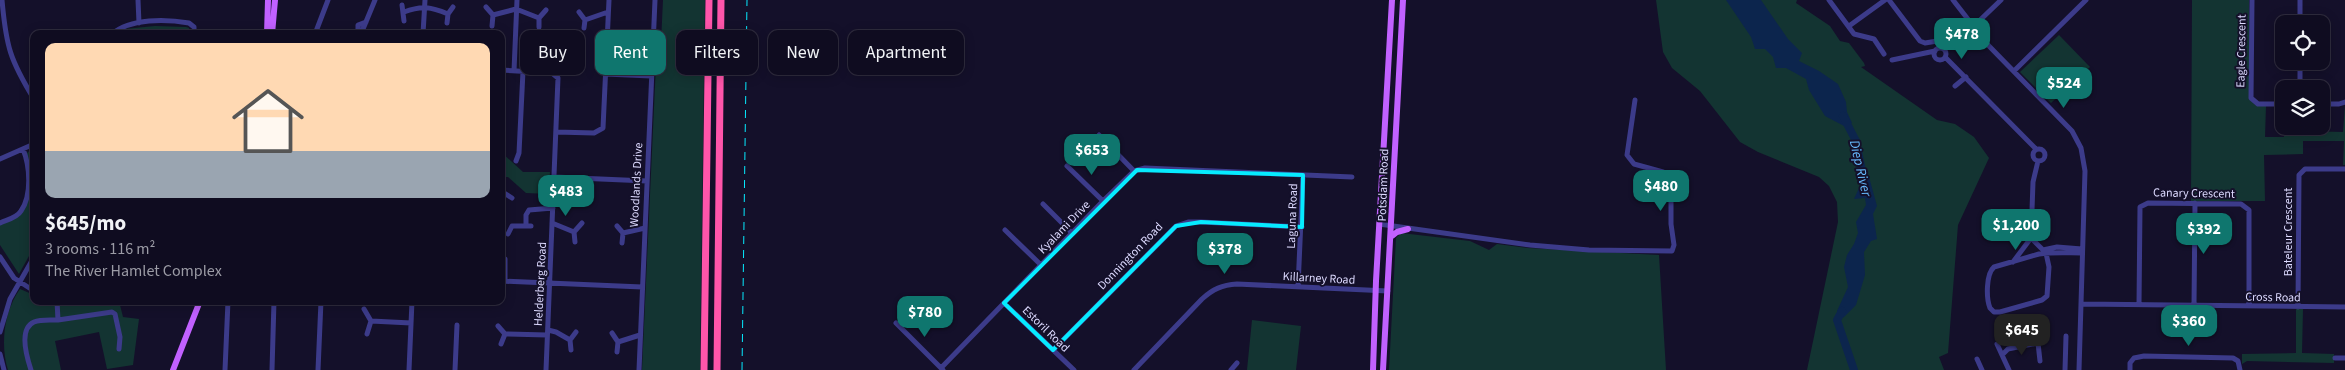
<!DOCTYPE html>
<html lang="en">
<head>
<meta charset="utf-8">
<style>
	:root { --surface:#0f0c20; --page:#181529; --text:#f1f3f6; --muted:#9b9ba5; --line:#2f2c3e; --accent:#0f766e }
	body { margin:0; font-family:"Source Sans 3",sans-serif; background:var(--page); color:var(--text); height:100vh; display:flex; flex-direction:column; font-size:19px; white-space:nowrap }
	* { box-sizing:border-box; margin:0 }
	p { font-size:16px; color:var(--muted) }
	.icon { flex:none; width:28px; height:28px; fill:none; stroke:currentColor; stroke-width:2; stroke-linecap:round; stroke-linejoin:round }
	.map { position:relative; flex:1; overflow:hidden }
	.panel { position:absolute; left:30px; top:30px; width:475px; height:275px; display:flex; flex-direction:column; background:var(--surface); border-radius:10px; box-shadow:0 2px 12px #0003,0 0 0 1px var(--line) }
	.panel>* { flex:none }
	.top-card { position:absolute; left:520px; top:30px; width:475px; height:45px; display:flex; gap:10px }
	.fabs { position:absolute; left:2275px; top:15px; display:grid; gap:10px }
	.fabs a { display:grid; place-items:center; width:55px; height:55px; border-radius:10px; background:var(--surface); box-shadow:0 2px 12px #0003,0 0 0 1px var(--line); font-size:25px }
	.price { position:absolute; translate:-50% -42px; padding:0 11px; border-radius:10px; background:var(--accent); color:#fff; font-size:16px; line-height:32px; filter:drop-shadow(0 1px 2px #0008) }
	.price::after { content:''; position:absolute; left:50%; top:30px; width:15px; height:11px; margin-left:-8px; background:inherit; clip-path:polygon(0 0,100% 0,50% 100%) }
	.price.current { background:#222; color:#fff }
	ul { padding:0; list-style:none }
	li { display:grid; align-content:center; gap:10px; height:265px; padding:0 15px }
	li span { display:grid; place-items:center; height:155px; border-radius:10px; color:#555 }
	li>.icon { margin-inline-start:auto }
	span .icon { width:90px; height:90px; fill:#fffc; stroke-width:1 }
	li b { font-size:21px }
	.chip { padding:0 18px; border-radius:10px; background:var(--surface); box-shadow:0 2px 12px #0003,0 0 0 1px var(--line); font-size:18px; line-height:45px }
	.chip.current { background:var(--accent); color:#fff }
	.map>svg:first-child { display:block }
	.green { fill:#133432 }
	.water { fill:#0c254d }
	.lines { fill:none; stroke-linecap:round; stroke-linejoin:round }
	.river { stroke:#0c254d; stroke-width:8 }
	.minor { stroke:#3c3b8a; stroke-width:5 }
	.major { stroke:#c161ff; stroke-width:6 }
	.highway { stroke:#f5a; stroke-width:7 }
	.rail { stroke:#06ebff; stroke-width:1; stroke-dasharray:8 6; stroke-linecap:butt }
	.marked { fill:none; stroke:#06ebff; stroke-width:4; stroke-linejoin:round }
	.labels { text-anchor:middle; stroke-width:4; stroke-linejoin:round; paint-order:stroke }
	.street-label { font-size:12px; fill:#dddaff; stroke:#14102a }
	.water-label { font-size:14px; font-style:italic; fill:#68bcff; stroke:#14102a }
</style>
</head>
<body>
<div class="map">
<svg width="2345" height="370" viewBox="0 0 2345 370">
	<rect width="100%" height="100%" fill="#14102a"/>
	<path class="green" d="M663 0H705L700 370H642L657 42H661Z
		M1656 0H1797L1796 3 1830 26 1840 41 1849 43 1864 63 1865 66 1861 67 1937 120 1955 124 1974 137 1989 158 1958 225 1948 353 1939 357 1944 370H1807L1838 222 1837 202 1829 186 1819 177 1758 152 1740 142 1700 91 1672 68 1663 52Z
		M2192 0H2249V96L2254 104 2266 106 2265 137H2284V126H2303L2304 131 2343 132 2345 105V165H2343L2344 141H2303V154L2264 155 2265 201H2191Z
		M155 26 186 27 189 28V34H118L124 29Z
		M2059 35 2090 67 2051 103 2020 72Z
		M34 147V247L19 274 0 245V225L19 216 29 190 27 153Z
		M501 152 523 172H550L549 194 526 193 508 177H501Z
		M1401 233 1470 241 1489 250 1497 244 1528 248 1659 255 1666 370H1389L1396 238Z
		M20 289 34 295V301H119L123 317 139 319 133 365 107 369 99 332 55 341 61 370H8C0 345 4 311 20 289Z
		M2296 309H2303L2302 353 2334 354V363L2247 361 2242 364V354L2296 353Z
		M1252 320 1301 326 1296 370H1247Z"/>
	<path class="water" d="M1726 0H1761L1788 39 1802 53 1799 61 1819 71 1838 84 1846 102 1847 112 1852 123 1844 126 1825 116 1809 90 1806 79 1786 68H1776L1773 57 1765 49H1755L1751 37Z
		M1864 177H1869L1877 206 1873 214 1877 239 1871 241 1864 252 1865 275 1856 305 1844 317 1837 320V311L1848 287 1844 267 1847 255 1854 244 1858 233 1856 222 1866 205 1865 198 1854 199Z"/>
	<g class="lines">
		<path class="river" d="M1843 116 1856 141 1865 186
			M1842 311 1837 320 1854 370"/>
		<path class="minor" d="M2 0C6 46 10 60 34 99
			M138 0 139 23
			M1829 0 1854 34 1874 39 1884 54
			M1889 0 1920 41 1925 43 1956 38 1976 24 2001 0
			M1953 0 1988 45 2072 131 2081 148 2085 171 2079 370
			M2252 0 2251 98 2258 104H2284
			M402 5 404 21
			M486 7 493 15 492 26
			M404 12C422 5 431 7 448 14L447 23
			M579 12 585 20
			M448 14 453 7
			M493 15 516 9 539 18
			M366 22 358 25V31L363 29 375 0
			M2300 24V0
			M1849 26 1885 0
			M539 27V18L546 10
			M584 28 585 20 608 12
			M112 34C131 18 166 19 189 23L194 27V34
			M315 34 328 0
			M423 34 425 0
			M1934 54a6 6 0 1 1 12 0a6 6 0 1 1-12 0Z
			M1945 57 2036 149
			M1892 60 1935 51
			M501 70 552 73 558 78 546 370
			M514 71 517 0
			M2014 71 2086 0
			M605 74 651 76
			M1955 86 1966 77
			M2300 89V61
			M2321 104H2339L2345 102
			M556 132 594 133 603 128 609 0
			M1099 135 1134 171
			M2033 155a6 6 0 1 1 12 0a6 6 0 1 1-12 0Z
			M0 159 34 144
			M516 161 519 153 523 71
			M1067 166 1103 201
			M554 177 647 181
			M501 191 512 198
			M1043 204 1072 233
			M0 223C6 220 17 218 21 211 32 195 30 166 23 149
			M552 223 574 232
			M1379 224 1530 245 1589 250 1672 251 1674 245 1671 224V192L1666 176 1663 172 1634 164 1627 155 1635 100
			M526 225V215L529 210 553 208
			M617 226 623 233 622 243
			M1005 230 1041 265
			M623 233 645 228
			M508 234 512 226H531
			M2031 238 2046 253 2049 267 2047 296 2042 300 2000 312H1994L1990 308C1986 298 1986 274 1994 267L2039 254C2053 252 2067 253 2082 253
			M575 242 574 232 582 223
			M2043 250 2057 247 2082 249
			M0 257 14 278 34 291
			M2013 262 2031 238 2033 182 2038 161
			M501 281 642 287
			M505 281V259
			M1298 287 1303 175
			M57 301 58 320 112 312 115 314 120 337 119 349
			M1004 303 1074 370
			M2081 304 2345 307
			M2139 305 2140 207 2148 203 2241 204 2249 210V306
			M2194 306 2195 203
			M2298 307 2299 175 2305 169H2345
			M364 309 371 321 367 334
			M371 321 411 323
			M896 323 943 370
			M498 326 505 334 547 335
			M548 330 556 332 570 340 576 332
			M0 332 10 299 34 257
			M612 333 618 342
			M570 340 571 350
			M501 344 505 334
			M1997 344 2002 355
			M1053 350 1176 226 1188 222H1201L1302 227
			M617 352 618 342 640 335
			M0 354 4 370
			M2335 358H2345
			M1977 359 1982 370
			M941 368 1103 201 1134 171 1145 168 1352 177
			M31 370C27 358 18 329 34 322 41 319 50 320 58 320
			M225 370 228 301
			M272 370 274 301
			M318 370 321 301
			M409 370 412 301
			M455 370 457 325
			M639 370 655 0
			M1134 370 1202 299C1213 289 1222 285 1237 284L1388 291
			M1231 370 1237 363
			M2009 370 2002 355 2008 349 2038 343 2040 361
			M2065 370 2066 336
			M2130 370V363L2134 358 2144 356 2233 358 2238 361 2240 370"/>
		<path class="major" d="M267 34 268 0
			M272 34 275 0
			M1392 236 1397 232 1408 229
			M173 370 200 301
			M1373 370 1376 281 1392 0
			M1383 370 1403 0"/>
		<path class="highway" d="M704 370 709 0
			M717 370 721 0"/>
		<path class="rail" d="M742 370 747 0"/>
	</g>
	<path class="marked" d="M1137 170 1303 175 1302 227 1201 222 1176 226 1053 350 1004 303Z"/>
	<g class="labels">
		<g class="street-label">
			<text transform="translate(2241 51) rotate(-89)" y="4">Eagle Crescent</text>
			<text transform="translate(636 185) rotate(-87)" y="4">Woodlands Drive</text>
			<text transform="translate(1383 185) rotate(-88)" y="4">Potsdam Road</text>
			<text transform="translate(2194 193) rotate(1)" y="4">Canary Crescent</text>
			<text transform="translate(1292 216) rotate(-88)" y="4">Laguna Road</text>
			<text transform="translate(1064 227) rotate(-46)" y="4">Kyalami Drive</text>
			<text transform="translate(2288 232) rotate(-90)" y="4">Bateleur Crescent</text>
			<text transform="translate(1130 256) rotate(-46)" y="4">Donnington Road</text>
			<text transform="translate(1319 278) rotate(3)" y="4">Killarney Road</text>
			<text transform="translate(540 284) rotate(-87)" y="4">Helderberg Road</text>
			<text transform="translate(2273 297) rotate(1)" y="4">Cross Road</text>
			<text transform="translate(1046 329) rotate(44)" y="4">Estoril Road</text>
		</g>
		<g class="water-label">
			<text transform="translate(1861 168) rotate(77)" y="5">Diep River</text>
		</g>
	</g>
</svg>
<div class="fabs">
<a><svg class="icon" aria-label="locate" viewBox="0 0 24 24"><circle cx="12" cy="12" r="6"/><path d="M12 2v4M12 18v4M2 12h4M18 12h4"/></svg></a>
<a><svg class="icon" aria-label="layers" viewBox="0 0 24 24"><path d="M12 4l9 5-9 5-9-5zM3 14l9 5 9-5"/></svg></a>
</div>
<b class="price" style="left:1962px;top:60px">$478</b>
<b class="price" style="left:2064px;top:109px">$524</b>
<b class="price" style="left:1092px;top:176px">$653</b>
<b class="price" style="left:1661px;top:212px">$480</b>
<b class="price" style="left:566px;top:217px">$483</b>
<b class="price" style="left:2016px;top:251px">$1,200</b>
<b class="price" style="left:2204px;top:255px">$392</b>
<b class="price" style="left:1225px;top:275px">$378</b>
<b class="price" style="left:925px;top:338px">$780</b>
<b class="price" style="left:2189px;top:347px">$360</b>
<b class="price current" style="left:2022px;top:356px">$645</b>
<div class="top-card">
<a class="chip">Buy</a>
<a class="chip current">Rent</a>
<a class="chip">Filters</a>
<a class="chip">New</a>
<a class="chip">Apartment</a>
</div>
<section class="panel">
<ul>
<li><span style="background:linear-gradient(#ffd9b3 70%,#9aa5b1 0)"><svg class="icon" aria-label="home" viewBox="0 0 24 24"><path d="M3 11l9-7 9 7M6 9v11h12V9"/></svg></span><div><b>$645/mo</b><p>3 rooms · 116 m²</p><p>The River Hamlet Complex</p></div></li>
</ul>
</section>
</div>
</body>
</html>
